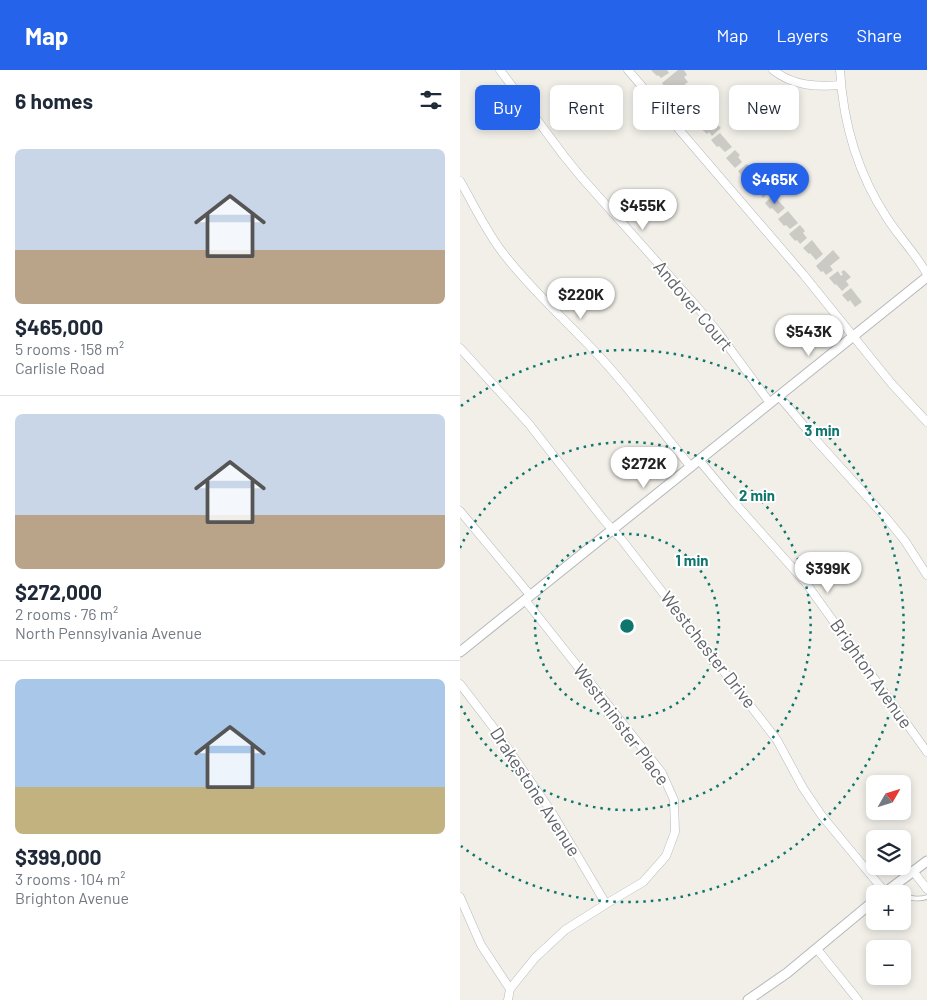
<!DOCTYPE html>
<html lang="en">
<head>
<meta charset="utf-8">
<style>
	:root { --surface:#fff; --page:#f2f2f3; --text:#1f2937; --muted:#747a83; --line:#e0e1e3; --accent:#2563eb }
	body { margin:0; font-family:Barlow,sans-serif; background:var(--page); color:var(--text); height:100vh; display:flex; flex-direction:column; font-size:19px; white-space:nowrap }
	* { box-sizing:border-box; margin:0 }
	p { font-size:16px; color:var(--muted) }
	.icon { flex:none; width:28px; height:28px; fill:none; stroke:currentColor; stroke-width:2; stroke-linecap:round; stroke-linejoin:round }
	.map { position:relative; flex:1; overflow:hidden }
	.sheet { display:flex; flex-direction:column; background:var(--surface); width:460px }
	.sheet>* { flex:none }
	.top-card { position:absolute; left:15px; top:15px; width:376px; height:45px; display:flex; gap:10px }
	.needle { width:32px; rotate:51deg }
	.controls { position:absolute; left:406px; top:705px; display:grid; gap:10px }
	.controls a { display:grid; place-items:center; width:45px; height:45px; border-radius:8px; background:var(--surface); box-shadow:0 2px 8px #0003; font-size:25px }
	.price { position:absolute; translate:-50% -42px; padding:0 11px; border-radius:18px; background:#fff; color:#222; font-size:16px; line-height:32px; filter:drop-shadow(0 1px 2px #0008) }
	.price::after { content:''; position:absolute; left:50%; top:30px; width:15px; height:11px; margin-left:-8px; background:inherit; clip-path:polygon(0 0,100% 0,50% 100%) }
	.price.current { background:var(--accent); color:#fff }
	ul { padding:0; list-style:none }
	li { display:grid; align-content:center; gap:10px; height:265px; padding:0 15px }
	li+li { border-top:1px solid var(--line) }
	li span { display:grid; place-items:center; height:155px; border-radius:8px; color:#555 }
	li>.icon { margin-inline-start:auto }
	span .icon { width:90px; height:90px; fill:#fffc; stroke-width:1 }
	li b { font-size:21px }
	h2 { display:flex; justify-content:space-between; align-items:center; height:60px; padding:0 15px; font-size:21px }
	.pill { padding:0 18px; border-radius:8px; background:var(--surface); box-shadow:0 2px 8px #0003; font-size:18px; line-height:45px }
	.pill.current { background:var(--accent); color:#fff }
	header { display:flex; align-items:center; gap:30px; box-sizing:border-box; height:70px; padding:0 25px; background:var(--accent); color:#fff }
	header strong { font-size:24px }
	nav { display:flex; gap:28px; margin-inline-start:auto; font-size:18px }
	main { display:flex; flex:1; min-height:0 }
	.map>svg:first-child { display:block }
	.building { fill:#cccac5 }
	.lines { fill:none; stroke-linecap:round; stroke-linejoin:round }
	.service-casing { stroke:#b5b8bc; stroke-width:5.5 }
	.minor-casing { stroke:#b5b8bc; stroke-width:9 }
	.tertiary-casing { stroke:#b5b8bc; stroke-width:11 }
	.service { stroke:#fff; stroke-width:4 }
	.minor { stroke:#fff; stroke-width:8 }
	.tertiary { stroke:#fff; stroke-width:9 }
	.ring { fill:none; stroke:#0f766e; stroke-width:2.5; stroke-dasharray:2.5 5 }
	.labels { text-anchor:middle; stroke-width:4; stroke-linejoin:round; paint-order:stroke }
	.street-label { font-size:18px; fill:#5f6368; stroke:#fff }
	.centre { fill:#0f766e; stroke:#fff; stroke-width:2.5 }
	.ring-label { font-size:15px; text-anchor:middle; font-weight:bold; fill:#0f766e; stroke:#fff; stroke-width:4; stroke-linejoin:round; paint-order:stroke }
</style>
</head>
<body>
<header>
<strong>Map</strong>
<nav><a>Map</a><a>Layers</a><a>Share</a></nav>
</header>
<main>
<section class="sheet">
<h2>6 homes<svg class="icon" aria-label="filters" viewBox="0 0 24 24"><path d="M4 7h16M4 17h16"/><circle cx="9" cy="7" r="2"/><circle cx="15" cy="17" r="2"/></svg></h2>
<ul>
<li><span style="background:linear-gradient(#c9d6e8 65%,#b9a48a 0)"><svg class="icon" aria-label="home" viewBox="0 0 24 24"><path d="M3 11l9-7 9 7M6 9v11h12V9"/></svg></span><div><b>$465,000</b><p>5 rooms · 158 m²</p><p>Carlisle Road</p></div></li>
<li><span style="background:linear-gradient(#c9d6e8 65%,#b9a48a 0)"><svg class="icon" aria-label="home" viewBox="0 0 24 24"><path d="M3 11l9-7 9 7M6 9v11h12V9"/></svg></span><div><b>$272,000</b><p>2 rooms · 76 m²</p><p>North Pennsylvania Avenue</p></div></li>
<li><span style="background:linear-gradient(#a9c7e8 70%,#c2b280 0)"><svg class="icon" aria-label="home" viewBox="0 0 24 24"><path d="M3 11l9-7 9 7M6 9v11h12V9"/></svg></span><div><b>$399,000</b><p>3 rooms · 104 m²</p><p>Brighton Avenue</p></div></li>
</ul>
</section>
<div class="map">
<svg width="467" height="930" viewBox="0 0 467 930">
	<rect width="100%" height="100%" fill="#f1efe8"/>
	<path class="building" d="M191 0H207L209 3 201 8 198 5 197 6Z
		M218 0H224L227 5 224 7 228 12 213 24 210 20 208 21 202 13Z
		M225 18 237 30 228 38 224 34 223 36 219 32H218L214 28Z
		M241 31 246 36 244 39 249 44 240 52 237 48 235 50 226 42 238 32 239 33Z
		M255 42 257 44 252 49 261 58 252 66 249 62 247 64 238 56Z
		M260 63 272 77 265 82 259 76 257 77 251 70Z
		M275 80 280 85 278 87 282 92 275 98 266 88Z
		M296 93 301 99 295 104 299 108 291 114 285 107 284 109 278 101 287 94 290 98Z
		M303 109 306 112 308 111 310 113 306 117 310 122 303 128 300 124 298 125 294 118Z
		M313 125 325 138 318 144 312 138 310 139 305 133Z
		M328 141 338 153 330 159 326 155 324 156 318 149Z
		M340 155 345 161 343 163 347 168 340 174 337 170 335 171 329 164Z
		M352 170 363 184 356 190 350 183 349 184 343 178Z
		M373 180 380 188 370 196 373 200 366 205 363 201 361 202 356 196Z
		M384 200 391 207 386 211 389 215 382 221 376 214 375 215 369 208 378 201 381 206 383 204 381 202Z
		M391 218 402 232 395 237 390 230 388 232 382 225Z"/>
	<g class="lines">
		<g class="service-casing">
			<path id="service" d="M442 826C451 828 459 830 467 827"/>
		</g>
		<g class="minor-casing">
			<path id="minor" d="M40 0 104 86 122 108 238 238 257 261 310 333
				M168 0 343 204 431 313 467 352
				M313 0C333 16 356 17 381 15
				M380 0C383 52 398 104 427 148 439 167 456 184 467 204
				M0 111C14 135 26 161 43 183 72 221 109 253 141 288 173 323 201 361 231 397
				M0 278 69 354 143 449 162 470 317 670 343 718 362 746 425 822
				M319 326 355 369 428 450 445 471 467 505
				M239 390 274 432 346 513 467 682
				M0 441 70 525
				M0 614 33 657 91 741 146 834
				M453 801 467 819
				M0 827 21 875 50 919
				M357 879 398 930
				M48 930 50 919 75 888 105 860 146 834 183 812 206 786 215 762 214 730 202 703 65 530"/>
		</g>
		<g class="tertiary-casing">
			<path id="tertiary" d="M0 582 467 207
				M423 824 467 791
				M288 930 327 903 415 830"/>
		</g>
		<use href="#service" class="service"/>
		<use href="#minor" class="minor"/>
		<use href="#tertiary" class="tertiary"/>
	</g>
	<g class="ring">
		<circle cx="167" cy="556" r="92"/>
		<path d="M0 478A184 184 0 1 1 0 634"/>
		<path d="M1 336A276 276 0 1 1 1 776"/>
	</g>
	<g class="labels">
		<g class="street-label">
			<text transform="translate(233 236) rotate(50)" y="6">Andover Court</text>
			<text transform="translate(248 580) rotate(52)" y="6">Westchester Drive</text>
			<text transform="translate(411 604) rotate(55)" y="6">Brighton Avenue</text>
			<text transform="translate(161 655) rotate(53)" y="6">Westminster Place</text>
			<text transform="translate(75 722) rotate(57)" y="6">Drakestone Avenue</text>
		</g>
	</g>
	<circle cx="167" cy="556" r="8" class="centre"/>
	<g class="ring-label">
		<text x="362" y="366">3 min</text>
		<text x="297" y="431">2 min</text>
		<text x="232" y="496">1 min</text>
	</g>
</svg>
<div class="controls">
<a><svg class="needle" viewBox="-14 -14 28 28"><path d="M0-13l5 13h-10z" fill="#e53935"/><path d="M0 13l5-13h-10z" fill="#747a83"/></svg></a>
<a><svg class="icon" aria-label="layers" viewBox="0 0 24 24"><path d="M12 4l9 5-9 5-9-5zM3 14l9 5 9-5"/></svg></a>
<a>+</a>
<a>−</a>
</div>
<b class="price current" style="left:315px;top:135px">$465K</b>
<b class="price" style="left:183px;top:161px">$455K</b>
<b class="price" style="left:121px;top:250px">$220K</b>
<b class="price" style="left:349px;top:287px">$543K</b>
<b class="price" style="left:184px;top:419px">$272K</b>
<b class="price" style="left:368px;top:524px">$399K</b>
<div class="top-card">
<a class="pill current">Buy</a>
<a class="pill">Rent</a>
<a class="pill">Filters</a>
<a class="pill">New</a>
</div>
</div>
</main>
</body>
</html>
